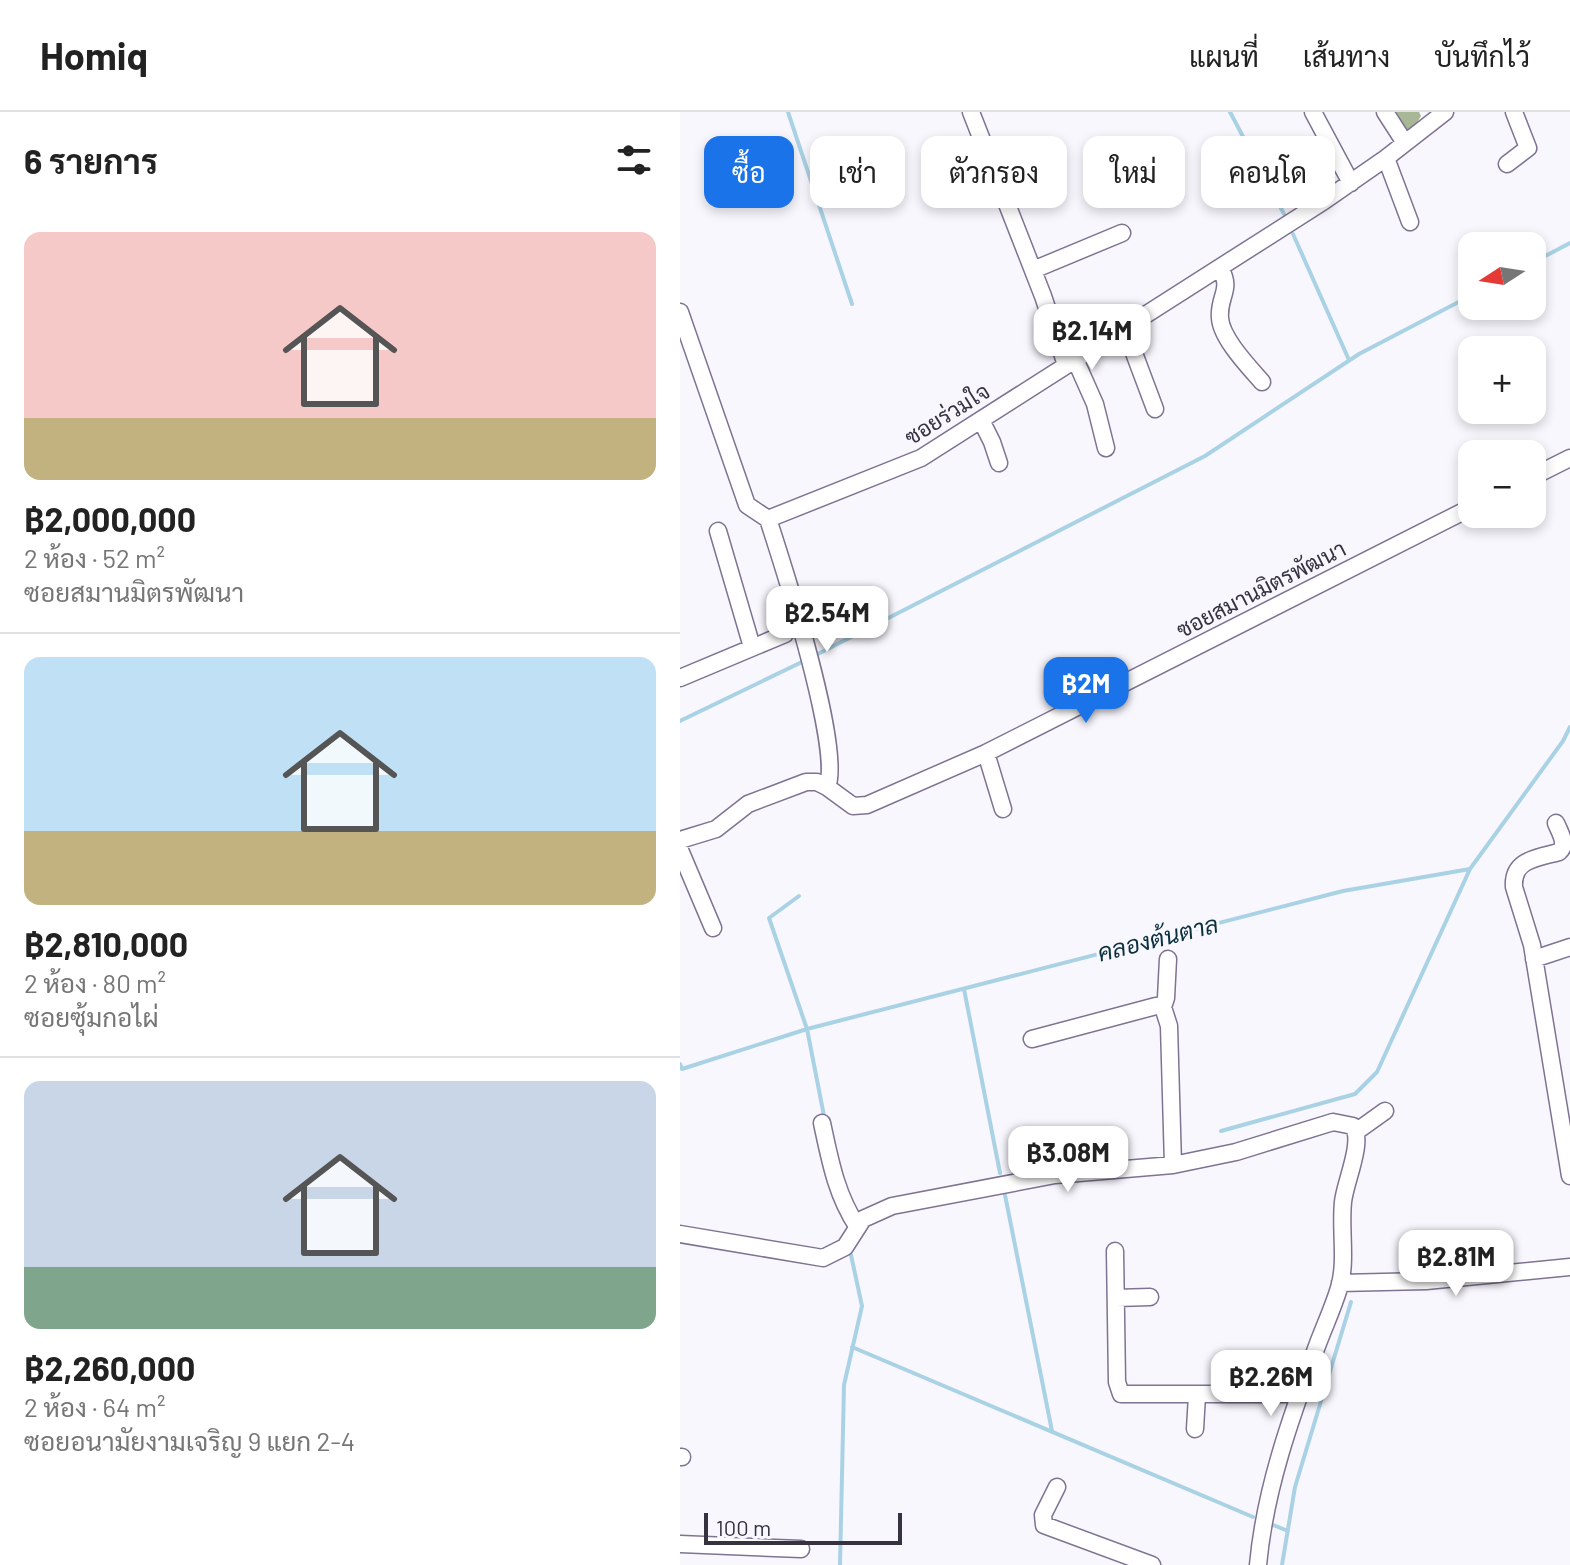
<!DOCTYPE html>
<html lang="th">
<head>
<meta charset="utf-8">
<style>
	:root { --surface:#fff; --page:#f6f6f6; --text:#222; --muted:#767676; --line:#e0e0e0; --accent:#1a73e8 }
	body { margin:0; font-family:Barlow,Sarabun,sans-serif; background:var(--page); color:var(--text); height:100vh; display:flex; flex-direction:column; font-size:30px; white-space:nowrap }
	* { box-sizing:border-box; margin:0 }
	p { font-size:26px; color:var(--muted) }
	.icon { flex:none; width:44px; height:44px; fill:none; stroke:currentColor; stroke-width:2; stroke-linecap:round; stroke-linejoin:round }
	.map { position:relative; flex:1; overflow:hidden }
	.side { display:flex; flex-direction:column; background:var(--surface); width:680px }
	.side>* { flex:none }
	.hud { position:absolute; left:24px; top:24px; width:746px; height:72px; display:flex; gap:16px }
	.needle { width:52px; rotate:258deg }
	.controls { position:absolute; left:778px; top:120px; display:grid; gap:16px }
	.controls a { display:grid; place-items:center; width:88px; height:88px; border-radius:16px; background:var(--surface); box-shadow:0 4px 12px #0003; font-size:40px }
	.scale { position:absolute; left:24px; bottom:20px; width:198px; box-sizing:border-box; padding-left:8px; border:4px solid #373240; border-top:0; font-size:22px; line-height:28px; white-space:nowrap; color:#373240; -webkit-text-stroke:6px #f9f7fe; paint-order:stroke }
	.price { position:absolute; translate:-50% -68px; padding:0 18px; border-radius:16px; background:#fff; color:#222; font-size:26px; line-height:52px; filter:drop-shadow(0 2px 4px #0008) }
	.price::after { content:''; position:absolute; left:50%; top:48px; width:24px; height:18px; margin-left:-12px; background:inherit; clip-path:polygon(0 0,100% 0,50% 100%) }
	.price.on { background:var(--accent); color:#fff }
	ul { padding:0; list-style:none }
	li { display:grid; align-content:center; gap:16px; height:424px; padding:0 24px }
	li+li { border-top:2px solid var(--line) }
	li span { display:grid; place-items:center; height:248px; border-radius:16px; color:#555 }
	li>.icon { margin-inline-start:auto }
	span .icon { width:144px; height:144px; fill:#fffc; stroke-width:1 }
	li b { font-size:34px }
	h2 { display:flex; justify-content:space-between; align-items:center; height:96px; padding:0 24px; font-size:34px }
	.tag { padding:0 28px; border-radius:16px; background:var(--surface); box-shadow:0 4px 12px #0003; font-size:28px; line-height:72px }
	.tag.on { background:var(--accent); color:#fff }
	header { display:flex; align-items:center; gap:48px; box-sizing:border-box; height:112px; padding:0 40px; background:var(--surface); border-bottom:2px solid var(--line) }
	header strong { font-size:38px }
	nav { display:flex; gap:44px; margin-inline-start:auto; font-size:28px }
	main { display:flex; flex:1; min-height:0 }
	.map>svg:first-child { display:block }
	.forest { fill:#a8b896 }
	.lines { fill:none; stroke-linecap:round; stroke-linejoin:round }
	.stream { stroke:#aad2e5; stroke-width:4 }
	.minor-casing { stroke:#7f7392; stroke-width:19 }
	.path { stroke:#aca8b2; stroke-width:2; stroke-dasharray:8 4; stroke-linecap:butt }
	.minor { stroke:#fff; stroke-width:16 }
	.labels { text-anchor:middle; stroke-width:6; stroke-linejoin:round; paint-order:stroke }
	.street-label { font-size:22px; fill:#373240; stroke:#f9f7fe }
	.water-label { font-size:24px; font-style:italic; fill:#0b303e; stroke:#f9f7fe }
</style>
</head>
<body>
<header>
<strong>Homiq</strong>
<nav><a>แผนที่</a><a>เส้นทาง</a><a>บันทึกไว้</a></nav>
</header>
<main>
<section class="side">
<h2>6 รายการ<svg class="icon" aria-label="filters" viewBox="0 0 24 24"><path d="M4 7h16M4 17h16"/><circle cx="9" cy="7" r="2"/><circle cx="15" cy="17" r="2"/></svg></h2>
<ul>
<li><span style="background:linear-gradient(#f6c9c9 75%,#c2b280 0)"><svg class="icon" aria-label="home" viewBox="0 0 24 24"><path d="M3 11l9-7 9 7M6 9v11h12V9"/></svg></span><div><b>฿2,000,000</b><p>2 ห้อง · 52 m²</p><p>ซอยสมานมิตรพัฒนา</p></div></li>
<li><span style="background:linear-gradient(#bfe0f5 70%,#c2b280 0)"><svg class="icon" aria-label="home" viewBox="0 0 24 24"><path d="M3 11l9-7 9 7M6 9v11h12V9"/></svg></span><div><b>฿2,810,000</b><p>2 ห้อง · 80 m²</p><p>ซอยซุ้มกอไผ่</p></div></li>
<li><span style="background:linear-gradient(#c9d6e8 75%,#7fa58c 0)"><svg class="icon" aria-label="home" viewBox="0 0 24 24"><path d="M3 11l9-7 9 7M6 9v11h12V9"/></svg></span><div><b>฿2,260,000</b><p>2 ห้อง · 64 m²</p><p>ซอยอนามัยงามเจริญ 9 แยก 2-4</p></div></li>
</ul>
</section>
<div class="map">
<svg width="890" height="1453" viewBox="0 0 890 1453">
	<rect width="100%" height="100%" fill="#f9f7fe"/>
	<path class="forest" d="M713 0H739L741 4 733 17 724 18Z"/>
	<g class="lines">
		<path class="stream" d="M108 0 172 192
			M550 0 604 102
			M613 122 669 248
			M852 151 890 131
			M132 545 525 344 679 242 792 183
			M0 609 124 549
			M119 784 89 806 127 917 145 1009
			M284 877 320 1061
			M0 952 2 957 127 917 663 779 790 757 883 629 890 615
			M541 1019 675 982 697 960 790 757
			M325 1083 372 1319
			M172 1235 573 1405
			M593 1413 608 1419
			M160 1453 164 1273 182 1194 171 1143
			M602 1453 615 1375 671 1190"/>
		<g class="minor-casing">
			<path id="minor" d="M291 0 363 184 386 253
				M633 0 671 71
				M705 0 725 31
				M706 46 730 110
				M827 52 848 36 834 0
				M540 156C553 178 538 184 540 206 541 226 569 255 582 270
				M353 158 442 121
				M0 200 67 393 88 407
				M445 217 475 297
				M395 247 415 292 426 336
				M301 308 312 330 319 351
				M852 365 890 346
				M38 419 72 535
				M0 566 105 522
				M306 641 323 697
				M147 675C163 639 103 453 88 407L241 346 644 89 706 46 765 0
				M876 711C880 721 888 732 879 740 858 746 832 747 834 775L852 833 890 1064
				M0 728 36 717 68 692 126 670H137L147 675 173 694 187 693 306 641 792 395
				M0 738 33 816
				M854 847 890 835
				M483 895 486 886 488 847
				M352 927 476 894 483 895 489 914 493 1053
				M142 1011C150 1048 156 1082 177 1114
				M677 1019 705 999
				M0 1122 143 1146 165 1135 183 1107 212 1094 375 1063 493 1053 556 1040 653 1010 673 1014C684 1030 665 1070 663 1090 660 1119 667 1149 659 1176 653 1196 644 1215 637 1234 611 1305 585 1377 578 1453
				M435 1139 437 1270 441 1282H620
				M660 1171 746 1169 890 1155
				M436 1186 470 1185
				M515 1317 517 1283
				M0 1345H2
				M377 1375 363 1403 364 1413 472 1453
				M0 1432 121 1437"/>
		</g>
		<path class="path" d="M825 339 826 342"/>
		<use href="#minor" class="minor"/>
	</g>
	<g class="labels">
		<g class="street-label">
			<text transform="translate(267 302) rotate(-32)" y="8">ซอยร่วมใจ</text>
			<text transform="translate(581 477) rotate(-27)" y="8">ซอยสมานมิตรพัฒนา</text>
		</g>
		<g class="water-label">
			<text transform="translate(478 827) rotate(-14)" y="8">คลองต้นตาล</text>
		</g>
	</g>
</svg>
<div class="controls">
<a><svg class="needle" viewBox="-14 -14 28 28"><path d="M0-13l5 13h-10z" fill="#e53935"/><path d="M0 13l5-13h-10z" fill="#767676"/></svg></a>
<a>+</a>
<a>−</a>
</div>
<div class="scale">100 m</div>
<b class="price" style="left:412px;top:260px">฿2.14M</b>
<b class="price" style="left:147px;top:542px">฿2.54M</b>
<b class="price on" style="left:406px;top:613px">฿2M</b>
<b class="price" style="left:388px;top:1082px">฿3.08M</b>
<b class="price" style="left:776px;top:1186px">฿2.81M</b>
<b class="price" style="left:591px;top:1306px">฿2.26M</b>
<div class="hud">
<a class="tag on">ซื้อ</a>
<a class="tag">เช่า</a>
<a class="tag">ตัวกรอง</a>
<a class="tag">ใหม่</a>
<a class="tag">คอนโด</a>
</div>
</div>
</main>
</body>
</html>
